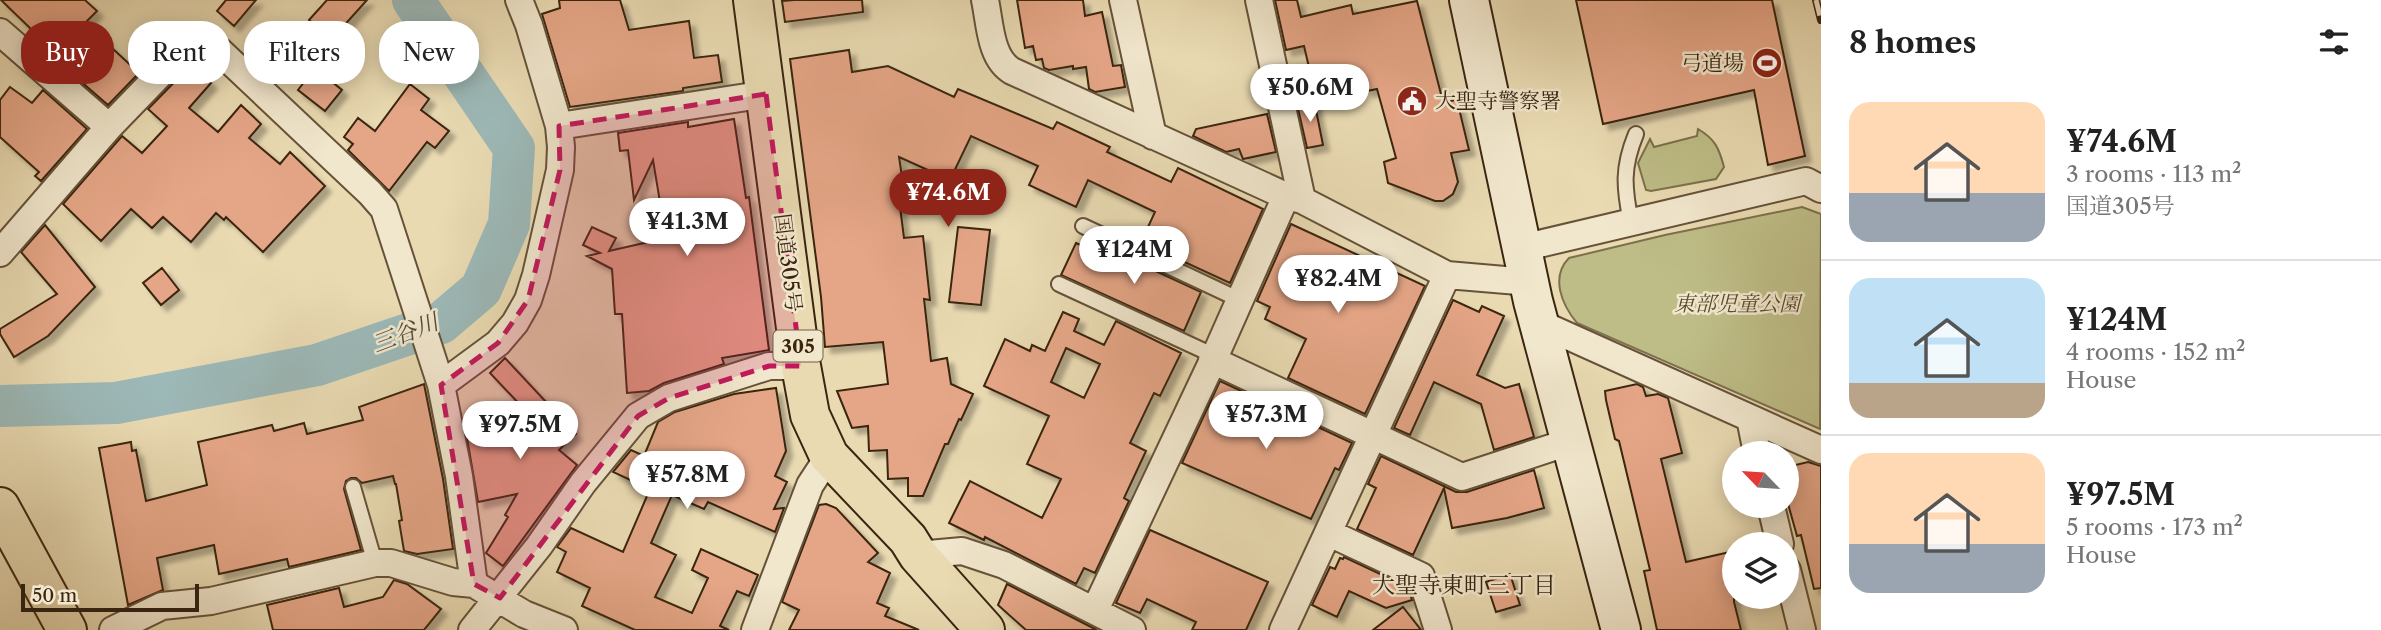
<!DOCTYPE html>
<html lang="en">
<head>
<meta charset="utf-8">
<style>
	:root { --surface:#fff; --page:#f2f2f2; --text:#222; --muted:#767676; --line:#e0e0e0; --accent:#8f2418 }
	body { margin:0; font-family:"Libre Caslon Text","Noto Serif JP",serif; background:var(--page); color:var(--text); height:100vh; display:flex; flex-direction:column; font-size:26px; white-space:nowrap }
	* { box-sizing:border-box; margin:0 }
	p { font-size:23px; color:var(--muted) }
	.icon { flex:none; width:38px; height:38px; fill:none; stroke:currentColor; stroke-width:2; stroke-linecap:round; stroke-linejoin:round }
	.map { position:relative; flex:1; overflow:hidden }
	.side { display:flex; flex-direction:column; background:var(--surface); width:560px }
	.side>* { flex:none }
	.guide { position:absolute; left:21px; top:21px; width:665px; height:63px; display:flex; gap:14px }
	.needle { width:46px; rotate:295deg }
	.buttons { position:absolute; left:1722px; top:441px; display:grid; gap:14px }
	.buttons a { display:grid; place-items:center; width:77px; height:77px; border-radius:50%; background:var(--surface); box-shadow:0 4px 18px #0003; font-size:35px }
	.scale { position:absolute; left:21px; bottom:18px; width:178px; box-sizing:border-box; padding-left:7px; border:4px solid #3a2511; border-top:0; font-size:19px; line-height:24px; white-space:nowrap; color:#3a2511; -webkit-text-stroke:5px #f1e7cd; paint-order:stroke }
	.price { position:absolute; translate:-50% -60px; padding:0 16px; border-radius:24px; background:#fff; color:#222; font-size:23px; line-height:46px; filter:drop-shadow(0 2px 4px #0008) }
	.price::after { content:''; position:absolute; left:50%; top:42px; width:21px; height:16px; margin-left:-10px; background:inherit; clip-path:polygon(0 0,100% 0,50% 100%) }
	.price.selected { background:var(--accent); color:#fff }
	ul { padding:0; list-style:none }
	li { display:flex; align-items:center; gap:21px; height:175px; padding:0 28px }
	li+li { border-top:2px solid var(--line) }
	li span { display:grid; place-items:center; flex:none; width:196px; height:140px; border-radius:21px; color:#555 }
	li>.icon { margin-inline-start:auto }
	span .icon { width:84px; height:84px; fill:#fffc; stroke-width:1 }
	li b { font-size:30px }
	h2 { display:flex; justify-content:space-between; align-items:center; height:84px; padding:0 28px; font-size:30px }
	.chip { padding:0 24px; border-radius:28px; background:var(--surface); box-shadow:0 4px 18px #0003; font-size:24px; line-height:63px }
	.chip.selected { background:var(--accent); color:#fff }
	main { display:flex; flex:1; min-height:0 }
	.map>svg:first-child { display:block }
	.green { fill:#bebd87; stroke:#7c714c; stroke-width:2 }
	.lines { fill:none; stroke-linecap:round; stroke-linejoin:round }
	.river { stroke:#9cb8b7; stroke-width:42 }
	.building { fill:#e5a687; stroke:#3a2511; stroke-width:2; fill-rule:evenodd; filter:url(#shadow) }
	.lane-casing { stroke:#665239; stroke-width:18 }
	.street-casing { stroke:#665239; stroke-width:30 }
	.secondary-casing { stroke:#3a2511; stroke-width:42 }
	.primary-casing { stroke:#3a2511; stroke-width:42 }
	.highway-casing { stroke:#3a2511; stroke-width:42 }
	.lane { stroke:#f1e7cd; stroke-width:14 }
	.street { stroke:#f1e7cd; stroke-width:26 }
	.secondary { stroke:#f1e7cd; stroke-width:38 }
	.primary { stroke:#e9dab2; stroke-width:38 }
	.highway { stroke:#e9dab2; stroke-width:38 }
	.rail-casing { stroke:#3a2511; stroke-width:8 }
	.rail { stroke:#f1e7cd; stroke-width:5; stroke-dasharray:16; stroke-linecap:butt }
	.marked { fill:#c2185b; fill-opacity:0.2; stroke:#c2185b; stroke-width:5; stroke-dasharray:14 9; stroke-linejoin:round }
	.labels { text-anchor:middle; stroke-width:5; stroke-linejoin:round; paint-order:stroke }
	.shield { fill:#f1e7cd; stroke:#715f49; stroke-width:2 }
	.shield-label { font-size:19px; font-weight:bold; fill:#3a2511 }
	.poi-label { font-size:21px; fill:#3a2511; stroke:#f1e7cd; text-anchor:end }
	.street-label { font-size:21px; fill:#3a2511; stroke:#f1e7cd }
	.park-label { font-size:21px; font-style:italic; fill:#5b4b2e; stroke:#f1e7cd }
	.water-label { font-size:23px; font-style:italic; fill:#524a3a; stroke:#f1e7cd }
	.neighbourhood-label { font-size:23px; fill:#3a2511; stroke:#f1e7cd }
</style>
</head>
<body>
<main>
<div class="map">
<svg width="1821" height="630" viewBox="0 0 1821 630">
	<defs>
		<filter id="shadow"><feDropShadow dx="6" dy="6" stdDeviation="2" flood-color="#0004"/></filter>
	</defs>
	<rect width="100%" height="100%" fill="#e9dab2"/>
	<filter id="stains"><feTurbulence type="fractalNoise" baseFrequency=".00286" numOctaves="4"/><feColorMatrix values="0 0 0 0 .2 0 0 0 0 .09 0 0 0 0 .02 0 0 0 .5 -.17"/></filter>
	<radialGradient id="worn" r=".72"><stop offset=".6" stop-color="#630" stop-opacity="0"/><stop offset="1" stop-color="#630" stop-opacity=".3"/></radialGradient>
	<path class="green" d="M1698 129C1715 139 1719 148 1724 167L1716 179 1651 191 1646 190 1638 163 1650 139 1654 147 1697 136Z
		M1802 207 1821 214 1820 429 1577 323C1562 305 1550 277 1569 258L1665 235Z"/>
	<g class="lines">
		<path class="river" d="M0 406 116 403 317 365 441 323 481 289 509 224 514 148 413 0"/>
	</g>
	<path class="building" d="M1 0H85L97 11 85 23 139 73 108 105 63 66 60 61 62 59Z
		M226 0H256L234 26 217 11Z
		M327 0H367L331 40 309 20Z
		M559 0H620L629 30 689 21 694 58 718 55 722 82 683 88V91L570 107 542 14 560 8Z
		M794 0H862L863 12 785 22 782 1Z
		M1017 0H1083L1085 16 1102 12 1113 66 1121 65 1125 87 1095 92 1089 89 1086 67 1073 69V66L1049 70 1044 68 1042 59 1036 60 1033 46 1025 48Z
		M1275 0H1297L1301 17 1351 5 1353 14 1417 1 1443 102 1457 100 1469 150 1451 153 1458 182 1453 194 1443 201H1435L1388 183 1384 162 1396 158 1377 89 1367 91 1364 80 1315 93 1304 46 1286 50Z
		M1576 0H1772L1805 156 1768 165 1754 90 1603 124Z
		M849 50 852 72 888 66 954 97 958 89 1053 129 1057 122 1110 147 1107 152 1171 182 1178 168 1263 209 1230 283 1141 242 1155 212 1088 180 1076 207 1029 185 1038 166 971 136 950 180 899 157 904 190 898 191 904 238 923 236 930 300 924 299 931 361 947 358 951 384 973 394 961 420 959 419 948 444H945L923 496H908V478L888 479 887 450 869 451 868 426 852 428 837 391 888 384 883 342 825 347 821 297 790 59Z
		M191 65 211 83 189 108 218 132 241 105 261 124 249 138 280 164 290 152 325 186 263 252 226 217 224 220 216 213 191 242 163 217 152 228 131 209 101 241 63 204 122 136 142 153 167 126 148 109Z
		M315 68 342 90 325 111 298 90Z
		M410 84 429 99 421 110 449 131 435 148 427 142 389 191 348 150 353 144 344 137 358 118 375 131Z
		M10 87 32 103 43 90 87 129 41 181 35 176 39 172 0 137V100Z
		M1314 100 1323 145 1307 148 1297 104Z
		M1267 114 1276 152 1243 159 1239 149 1226 152 1193 136 1196 129Z
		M734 119 746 198 749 197 769 350 722 358 724 364 664 383 649 391 627 393 622 314H615L612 269 587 256 600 253 583 245 592 227 616 238 609 251 666 238 653 160 634 200 628 150 620 151 618 133 688 122V127Z
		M1291 224 1425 286 1365 414 1288 378 1306 339 1265 319 1270 307 1257 301Z
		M45 225 95 287 48 336 14 357 0 334V329L57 294 21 252Z
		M958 227 990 230 981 305 949 302Z
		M1076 243 1129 268 1132 260 1201 292 1184 331 1061 275Z
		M162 268 179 290 161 305 143 283Z
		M1453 300 1479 312 1482 306 1504 316 1477 375 1505 388 1519 384 1534 437 1494 450 1481 404 1434 382 1410 435 1394 428Z
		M1063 312 1079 319 1074 331 1104 345 1116 321 1181 353 1160 396 1154 393 1130 443 1146 451 1124 498 1129 501 1095 573 1084 568 1076 584 985 537 984 540 949 523 970 481 1042 518 1061 479 1027 464 1049 416 984 386 1005 339 1030 351 1032 345 1045 351ZM1066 348 1100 364 1084 398 1051 382Z
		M505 358 576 434 559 450 577 465 503 566 486 553 508 517 505 515 517 494 478 502 467 438 525 410 490 373Z
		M1220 381 1352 443 1339 470 1335 468 1311 519 1182 463Z
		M424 384 443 479 453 549 417 554 404 551 399 521 402 520 396 484H395L393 476 362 483 356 478H351L346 481 344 489 361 550 289 567 287 559 219 574 214 545 157 558 163 590 128 605 99 448 131 442 132 451 136 450 146 501 207 485 198 442 272 425 274 431 304 423 307 434 363 420 359 407Z
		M1637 384 1643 387 1646 396 1658 394 1668 398 1682 453 1661 459 1686 562 1734 551V602L1741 630H1657L1644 571 1650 570 1619 441 1615 439 1606 400 1605 391Z
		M776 388 786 451 775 476 787 482 774 509 784 508 775 532 708 502 704 509 672 495 651 543 676 555 655 597 692 613 708 578 692 570 701 549 758 575 749 596 737 591 720 626 729 630H635L582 606 590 588 557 572 566 552 557 547 571 528 623 552 650 489 613 472 631 450 644 456 658 422 675 412 734 394Z
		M1381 456 1456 492H1467L1534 470 1544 508 1507 518 1452 528 1444 488 1413 555 1357 529 1376 488 1368 484Z
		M1808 462 1821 466V588L1814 589 1801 535 1797 536 1787 500V467Z
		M826 504 836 508 878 553 868 562 890 573 877 603 889 608 885 616 919 630H789L799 610 782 602 819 505Z
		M1150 530 1268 582 1246 630H1192L1196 622 1147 599 1140 613 1116 603Z
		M1344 557 1408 587 1412 600 1386 608 1349 591 1337 617 1312 605 1330 567 1335 569 1340 558 1343 559Z
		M1510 574 1520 605 1496 612 1486 582Z
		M394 580 407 584 441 609 424 630H273L267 605 339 588 344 607 383 597Z
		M1007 584 1097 630H1026L998 605Z
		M1403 607 1421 630H1373Z"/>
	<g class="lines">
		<g class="lane-casing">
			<path id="lane" d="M1631 223C1624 187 1622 168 1636 134
				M1083 226 1240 300
				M1059 284 1215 356
				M353 487 375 563"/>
		</g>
		<g class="street-casing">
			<path id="street" d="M985 0C990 23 990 58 1012 71L1286 196 1302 200 1447 275 1529 282
				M1123 0 1153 136
				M1259 0 1302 200
				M0 32 109 127
				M559 126 766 94
				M1522 248 1806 181 1821 189
				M0 253 109 127 196 37 210 42 370 193 384 209 441 385 459 476 474 584
				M1539 323 1821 450
				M1212 360 1462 477 1569 442
				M441 385 498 343 515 323 528 300 536 275 560 170 561 147 559 126 529 25 519 0
				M1750 418 1757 453
				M1771 506 1780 544
				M1329 533 1421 576 1438 630
				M918 555 962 551 1004 565 1132 630
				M1787 570 1802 630
				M1095 610 1215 356 1286 196
				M113 630 162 606 211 601 375 563H391L453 582 474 584 524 614 564 630
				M472 630 539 546 583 483 638 416 669 398 769 366H801
				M755 630 810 485 829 456
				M1283 630 1447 275"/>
		</g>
		<g class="secondary-casing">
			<path id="secondary" d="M1469 0 1533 301 1621 630"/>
		</g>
		<g class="primary-casing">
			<path id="primary" d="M0 507 67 630"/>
		</g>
		<g class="highway-casing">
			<path id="highway" d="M753 0 801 366 810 415 829 456 908 539 918 555 985 630"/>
		</g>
		<use href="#lane" class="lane"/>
		<use href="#street" class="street"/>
		<use href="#secondary" class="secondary"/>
		<use href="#primary" class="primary"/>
		<use href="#highway" class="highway"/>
		<g class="rail-casing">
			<path id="rail" d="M1816 0 1821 20"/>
		</g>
		<use href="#rail" class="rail"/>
	</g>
	<path class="marked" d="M766 94 801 366H769L669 398 638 416 500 598 474 584 441 385 498 343 528 300 560 170 559 126Z"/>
	<defs>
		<g id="stadium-disc" transform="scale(1.575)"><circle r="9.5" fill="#8f2418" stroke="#f1e7cd"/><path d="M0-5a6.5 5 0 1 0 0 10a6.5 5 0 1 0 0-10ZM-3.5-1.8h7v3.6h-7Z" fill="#fff"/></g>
		<g id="civic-disc" transform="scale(1.575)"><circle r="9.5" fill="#8f2418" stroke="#f1e7cd"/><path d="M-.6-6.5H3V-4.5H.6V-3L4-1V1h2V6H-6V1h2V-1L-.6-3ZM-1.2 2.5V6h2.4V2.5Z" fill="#fff"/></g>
	</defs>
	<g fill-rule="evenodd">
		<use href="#stadium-disc" x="1767" y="63"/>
		<use href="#civic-disc" x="1412" y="101"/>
	</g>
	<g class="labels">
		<rect class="shield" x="773.5" y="330.5" width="49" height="31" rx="5"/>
		<g class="shield-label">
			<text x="798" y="353">305</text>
		</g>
		<g class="poi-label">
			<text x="1744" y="70">弓道場</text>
			<text x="1435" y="108" text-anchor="start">大聖寺警察署</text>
		</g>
		<g class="street-label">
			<text transform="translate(788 263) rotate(83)" y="7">国道305号</text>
		</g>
		<g class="park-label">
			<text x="1737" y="311">東部児童公園</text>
		</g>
		<g class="water-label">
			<text transform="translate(405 333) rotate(-21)" y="8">三谷川</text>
		</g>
		<g class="neighbourhood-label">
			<text x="1464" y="593">大聖寺東町三丁目</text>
		</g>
	</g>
	<rect width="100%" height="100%" filter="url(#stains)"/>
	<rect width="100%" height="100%" fill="url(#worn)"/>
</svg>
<div class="buttons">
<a><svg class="needle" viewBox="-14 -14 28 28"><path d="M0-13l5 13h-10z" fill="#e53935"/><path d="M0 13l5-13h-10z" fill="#767676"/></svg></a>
<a><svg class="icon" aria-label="layers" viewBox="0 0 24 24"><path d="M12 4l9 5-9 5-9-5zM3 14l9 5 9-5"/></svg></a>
</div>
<div class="scale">50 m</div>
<b class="price" style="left:1310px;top:124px">¥50.6M</b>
<b class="price selected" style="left:948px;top:229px">¥74.6M</b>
<b class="price" style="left:687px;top:258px">¥41.3M</b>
<b class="price" style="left:1134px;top:286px">¥124M</b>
<b class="price" style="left:1338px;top:315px">¥82.4M</b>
<b class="price" style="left:1266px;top:451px">¥57.3M</b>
<b class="price" style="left:520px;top:461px">¥97.5M</b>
<b class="price" style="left:687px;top:511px">¥57.8M</b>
<div class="guide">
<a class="chip selected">Buy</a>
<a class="chip">Rent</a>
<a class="chip">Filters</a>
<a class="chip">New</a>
</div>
</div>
<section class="side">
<h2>8 homes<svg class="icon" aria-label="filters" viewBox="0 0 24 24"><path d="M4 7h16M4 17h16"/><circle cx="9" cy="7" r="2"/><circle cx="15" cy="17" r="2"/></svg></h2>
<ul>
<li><span style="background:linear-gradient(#ffd9b3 65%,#9aa5b1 0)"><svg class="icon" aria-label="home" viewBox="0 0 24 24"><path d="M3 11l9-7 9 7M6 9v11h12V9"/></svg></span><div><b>¥74.6M</b><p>3 rooms · 113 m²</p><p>国道305号</p></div></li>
<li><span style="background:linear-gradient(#bfe0f5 75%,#b9a48a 0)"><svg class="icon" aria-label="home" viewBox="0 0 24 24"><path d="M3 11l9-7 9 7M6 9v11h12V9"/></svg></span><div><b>¥124M</b><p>4 rooms · 152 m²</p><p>House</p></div></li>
<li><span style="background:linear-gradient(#ffd9b3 65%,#9aa5b1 0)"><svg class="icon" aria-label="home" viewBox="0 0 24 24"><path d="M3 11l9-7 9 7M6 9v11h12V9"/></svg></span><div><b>¥97.5M</b><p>5 rooms · 173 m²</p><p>House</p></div></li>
</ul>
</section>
</main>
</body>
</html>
